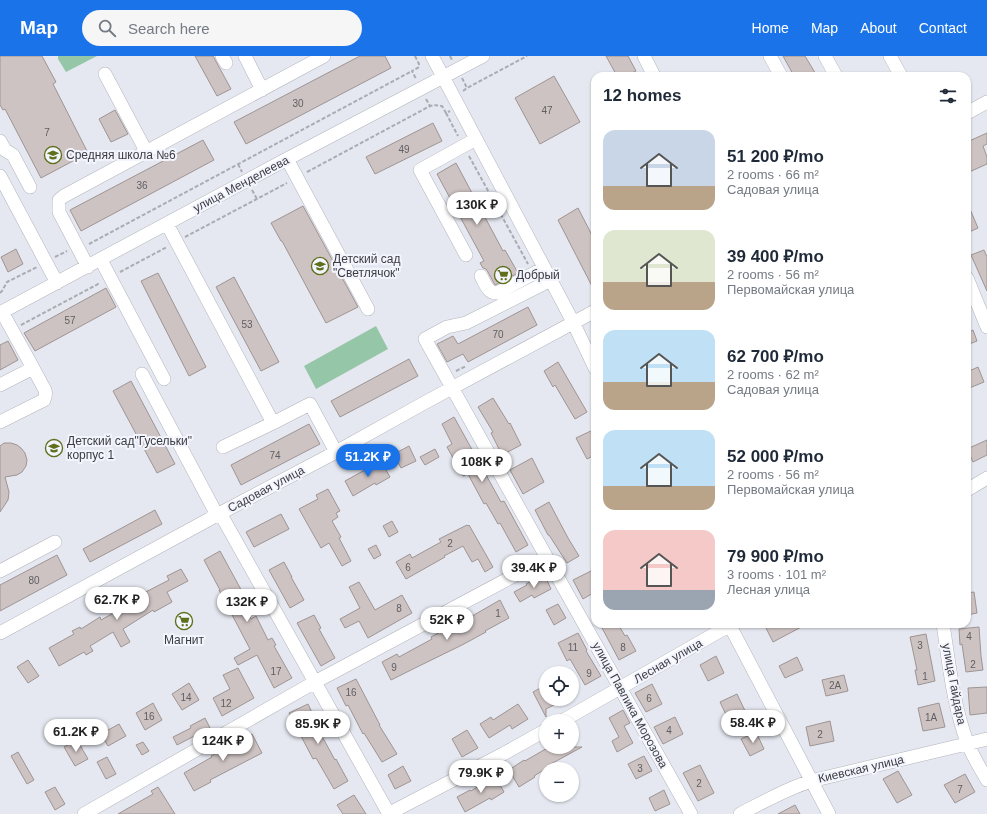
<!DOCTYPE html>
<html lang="en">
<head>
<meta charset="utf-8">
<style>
	:root { --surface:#fff; --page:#f6f6f7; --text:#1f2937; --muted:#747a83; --accent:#1a73e8 }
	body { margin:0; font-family:Helvetica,sans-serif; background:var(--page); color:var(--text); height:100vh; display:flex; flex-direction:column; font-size:15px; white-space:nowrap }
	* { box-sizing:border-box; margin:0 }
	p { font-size:13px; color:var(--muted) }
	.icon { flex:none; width:22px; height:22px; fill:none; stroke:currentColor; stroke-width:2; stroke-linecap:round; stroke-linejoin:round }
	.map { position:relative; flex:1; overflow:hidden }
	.side { position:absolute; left:591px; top:16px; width:380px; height:556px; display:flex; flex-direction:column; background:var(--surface); border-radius:12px; box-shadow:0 1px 3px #0004 }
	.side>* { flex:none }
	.buttons { position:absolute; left:539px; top:610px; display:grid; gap:8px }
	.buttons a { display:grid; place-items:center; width:40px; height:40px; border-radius:50%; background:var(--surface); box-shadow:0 1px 3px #0004; font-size:20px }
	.price { position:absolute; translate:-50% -34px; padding:0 9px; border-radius:14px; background:#fff; color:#222; font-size:13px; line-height:26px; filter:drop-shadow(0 1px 2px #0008) }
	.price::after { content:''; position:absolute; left:50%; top:24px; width:12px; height:9px; margin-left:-6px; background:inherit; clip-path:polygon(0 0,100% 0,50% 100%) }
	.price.selected { background:var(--accent); color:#fff }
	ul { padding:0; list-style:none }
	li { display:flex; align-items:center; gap:12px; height:100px; padding:0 12px }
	li span { display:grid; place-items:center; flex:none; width:112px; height:80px; border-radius:12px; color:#555 }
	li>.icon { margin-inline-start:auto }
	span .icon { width:48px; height:48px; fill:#fffc; stroke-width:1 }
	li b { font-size:17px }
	h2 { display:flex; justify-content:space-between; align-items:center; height:48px; padding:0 12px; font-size:17px }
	header { display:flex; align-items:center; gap:24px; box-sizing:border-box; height:56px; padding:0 20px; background:var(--accent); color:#fff }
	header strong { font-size:19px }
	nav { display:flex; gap:22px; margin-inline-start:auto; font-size:14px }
	.search { width:280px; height:36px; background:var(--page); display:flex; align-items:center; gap:10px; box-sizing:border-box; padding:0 14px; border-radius:22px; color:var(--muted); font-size:15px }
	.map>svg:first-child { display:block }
	.green { fill:#96c6a8 }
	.building { fill:#cec3c3; stroke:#9e9493 }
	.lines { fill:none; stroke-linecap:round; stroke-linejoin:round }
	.minor-casing { stroke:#b2b4bc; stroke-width:14 }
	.path { stroke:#aaacb3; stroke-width:2; stroke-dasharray:4 2; stroke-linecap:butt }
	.minor { stroke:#fff; stroke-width:13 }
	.labels { text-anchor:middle; stroke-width:4; stroke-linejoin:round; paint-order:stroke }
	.number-label { font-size:10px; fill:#605e61 }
	.poi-label { font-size:12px; fill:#3c3c40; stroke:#f3f5fe; text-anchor:start }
	.street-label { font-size:12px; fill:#3c3c40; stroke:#f3f5fe }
</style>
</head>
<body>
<header>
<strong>Map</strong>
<div class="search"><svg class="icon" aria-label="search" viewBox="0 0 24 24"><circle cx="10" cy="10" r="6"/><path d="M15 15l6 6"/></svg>Search here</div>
<nav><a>Home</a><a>Map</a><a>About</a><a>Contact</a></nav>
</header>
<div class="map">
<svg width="987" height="758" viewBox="0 0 987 758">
	<rect width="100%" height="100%" fill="#e5e8f0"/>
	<path class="green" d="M58 0H97L66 16 58 3Z
		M376 270 388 293 316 333 304 310Z"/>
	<path class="building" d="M0 0H42L56 26 53 28 88 97 41 122 5 53 3 54 0 49Z
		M195 0H213L231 33 217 40Z
		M360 0H385L391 12 246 88 234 66Z
		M606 0H628L636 15 626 20H617Z
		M783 0H805L817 20H794Z
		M554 20 580 66 540 88 515 42Z
		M115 54 128 78 111 86 99 63Z
		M433 67 442 85 375 118 366 101Z
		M987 77V88L983 90 987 101V108L967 117V86Z
		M203 84 214 104 81 175 70 154Z
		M456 107 503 195 505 194 518 217 495 229 488 216 486 213 483 212 480 207 484 205 437 118Z
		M967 146 978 172 967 177Z
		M303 150 358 251 326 267 282 185H281L271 167Z
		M578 152 595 185V236L558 164Z
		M16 193 23 208 8 216 1 201Z
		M984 194 987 201V235L971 199Z
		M158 217 206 311 189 320 141 225Z
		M234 221 279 306 261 315 216 231Z
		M106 232 116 251 35 295 24 277Z
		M528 251 537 269 468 306 463 298 447 306 437 288 453 280 458 288Z
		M973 274 977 285 967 289V277Z
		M8 285 18 304 0 314V289Z
		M409 303 418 320 340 361 331 345Z
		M558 306 587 356 575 363 555 329 553 331 544 315Z
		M978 311 984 326 967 333V316Z
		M131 325 175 408 157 417 113 335Z
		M493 342 509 368 510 367 521 389 502 399 491 377 493 376 478 351Z
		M454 361 501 446 504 445 528 489 516 496 500 467 498 468 486 447 484 448 468 418 463 420 447 391 452 388 442 368Z
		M309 368 320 388 241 429 231 409Z
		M595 373V399L587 403 576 382Z
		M987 384V399L973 406 967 393Z
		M4 387H11L17 389 21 392 25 397 27 404 26 410 22 416 17 419 5 421 9 436 8 444 0 456V390Z
		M409 390 416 405 401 412 394 398Z
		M435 393 439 401 425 409 420 401Z
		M532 402 544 426 523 438 510 414Z
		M381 405 390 421 376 429 375 427 353 440 345 425Z
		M328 433 340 455 336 457 338 461 332 465 341 481 339 482 351 505 342 510 329 487 321 492 299 453 318 443 316 439Z
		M549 446 568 482 579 500 567 507 549 479H548L535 454Z
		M155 454 162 468 90 506 83 493Z
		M281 458 289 473 254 491 246 476Z
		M392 465 398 476 389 481 383 470Z
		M467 469 468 470 469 469 493 511 485 516 478 503 472 506 463 490 444 500 445 501 406 523 396 506 410 498 412 502 441 486 439 483Z
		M376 489 381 499 374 503 368 493Z
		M220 495 245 541 241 544 251 563 256 560 268 584 272 582 276 589 274 590 292 622 274 632 257 599 238 609 234 602 250 593 219 534H220L204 504Z
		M57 499 67 519 0 555V529Z
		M284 506 292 521H291L304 544 290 552 269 514Z
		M181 513 188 525 167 536 172 546 154 556 153 554 123 573 130 586 121 591 113 576 90 590 93 595 86 599 84 596 59 610 49 592 74 578 72 575 80 571 81 573 100 561 101 564 117 555 115 553 135 540 136 541 169 524 167 520Z
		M591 515 595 522V536L583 543 573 524Z
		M544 518 551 533 534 542 532 539 520 546 514 536 527 529 526 528Z
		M359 526 375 554 402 539 412 557 368 582 359 565 345 572 340 563 360 552 349 531Z
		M974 536 977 557 967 559V537Z
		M500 544 509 562 485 575 486 576 462 589 417 611 391 624 382 606 397 598 399 601 432 583 431 581 452 570 453 571Z
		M558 548 566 562 554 569 546 554Z
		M314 559 321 572 319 573 335 602 321 610 297 567Z
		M600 568H618L625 580 627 579 636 595 619 604Z
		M770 568H807L773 586 765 570Z
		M979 571 981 600 983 614 966 616 962 588 960 589 959 573Z
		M578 577 587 594 586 595 601 620 585 629 570 603 567 605 558 587Z
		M926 578 935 625 918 629 915 614H917L910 581Z
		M716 600 724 617 708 625 700 609Z
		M797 601 803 614 785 622 779 610Z
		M28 604 39 620 28 627 17 611Z
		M238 612 254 642 222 660 213 642 230 633 223 619Z
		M844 619 848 635 826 640 822 624Z
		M356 623 380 669H379L397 698 382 706 364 677 363 678 348 649 346 650 337 632Z
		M189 627 199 644 182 654 172 638Z
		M652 628 662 648 646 656 635 637Z
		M546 629V643H566L546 653V661L533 636Z
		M987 631V657L970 659 968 632Z
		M737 638 747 659 730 667 720 646Z
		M153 647 162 664 145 674 136 657Z
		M939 647 945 671 923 675 918 652Z
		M308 648 315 663 313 664 335 704 336 703 348 725 334 733 316 702 313 703 289 657Z
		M518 648 528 663 512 673 510 669 489 682 480 668 491 661 493 664Z
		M623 654 630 667 624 670 633 687 617 696 612 685 619 681 609 662Z
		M675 661 683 678 663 688 654 671Z
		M205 662 210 672 177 689 173 681 191 672 190 670Z
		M830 665 834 685 810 690 806 671Z
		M119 668 126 680 108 690 101 678Z
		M467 674 478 692 462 701 452 683Z
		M756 676 764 693 750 700 741 683Z
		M252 678 262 697 210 724 211 726 194 735 184 717 212 701 211 700Z
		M77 684 88 703 75 710 64 691Z
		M143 686 149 695 142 699 136 689Z
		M549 691H582L549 709 550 710 534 720 535 721 519 731 509 714 524 704 525 705Z
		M18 696 34 724 27 728 11 700Z
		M644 700 652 715 636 723 628 708Z
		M107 701 116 718 106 723 97 706Z
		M700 709 714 737 698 745 683 717Z
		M403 710 411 725 395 733 388 719Z
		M898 715 912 739 897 747 883 723Z
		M965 718 975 736 955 747 944 729Z
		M495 720 504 736 491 744 490 742 465 756 457 741 470 734 471 735Z
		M55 731 65 748 55 754 45 736Z
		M158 731 175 758H118L153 738 151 735Z
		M664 734 670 748 655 755 649 742Z
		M354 739 366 758H343L337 749Z
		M795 749 800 758H778Z"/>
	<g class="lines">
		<g class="minor-casing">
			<path id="minor" d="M222 0 226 7
				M245 0 262 34
				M432 0 573 266 595 312
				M644 0 654 20
				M770 0 781 20
				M825 0 836 20
				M890 0 901 20
				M105 18 146 95
				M967 57 987 46
				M0 85 5 94 13 99 30 131
				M287 103 368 253
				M0 120 57 227
				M167 168 273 367 310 348 336 396
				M466 199 420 114 476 83
				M101 204 164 323
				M88 211 59 156V144L64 140 324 0
				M481 220C485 227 488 238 497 237L544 212
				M967 222 987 271
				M551 224 466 267 447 271 425 283 547 502 691 758
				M0 257 287 103 483 0
				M142 318 217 459
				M0 329 33 312 2 256
				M0 366 44 344C46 340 46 338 45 334L33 312
				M223 391 273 367
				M967 434 987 422
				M220 457 389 758
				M0 515 55 486
				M729 568 829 758
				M943 568C949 607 953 648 967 686 972 699 980 712 987 724
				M0 577 217 459 336 396 424 347 595 255
				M562 665 732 568
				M84 758 315 626 547 502
				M388 758 503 698 546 674
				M740 758C763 746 786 733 811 725L987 683"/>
		</g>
		<path class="path" d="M415 0 419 8V11L412 15 416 23
			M450 0 452 4
			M462 22 467 32
			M463 35 467 32 527 0
			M426 43 430 50
			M446 57 458 80
			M469 100 528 208
			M238 108 242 116
			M307 116 430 50C434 49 437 49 442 50L446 57 450 55
			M252 134 257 143
			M185 181 287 127
			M89 188 412 15
			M55 201 67 195
			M120 216 167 191
			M0 237 2 235 7 226 37 211
			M21 269 100 227
			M456 315 466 310"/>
		<use href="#minor" class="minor"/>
	</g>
	<defs>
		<g id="school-ring" transform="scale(0.9)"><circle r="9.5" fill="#f3f5fe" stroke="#5f6f1b" stroke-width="1.5"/><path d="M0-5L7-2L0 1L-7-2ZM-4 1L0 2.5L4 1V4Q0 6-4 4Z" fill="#5f6f1b"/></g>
		<g id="supermarket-ring" transform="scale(0.9)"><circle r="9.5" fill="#f3f5fe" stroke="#5f6f1b" stroke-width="1.5"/><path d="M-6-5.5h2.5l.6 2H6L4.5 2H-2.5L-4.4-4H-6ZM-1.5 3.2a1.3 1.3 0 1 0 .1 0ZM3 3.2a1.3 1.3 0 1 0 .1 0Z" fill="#5f6f1b"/></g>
	</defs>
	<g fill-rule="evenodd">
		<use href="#school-ring" x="53" y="99"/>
		<use href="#school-ring" x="320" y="210"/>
		<use href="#supermarket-ring" x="503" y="219"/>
		<use href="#school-ring" x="54" y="392"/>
		<use href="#supermarket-ring" x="184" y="565"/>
	</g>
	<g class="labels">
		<g class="number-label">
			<text x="298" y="51">30</text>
			<text x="547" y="58">47</text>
			<text x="47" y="80">7</text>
			<text x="404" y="97">49</text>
			<text x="142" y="133">36</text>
			<text x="70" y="268">57</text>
			<text x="247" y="272">53</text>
			<text x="498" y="282">70</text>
			<text x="275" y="403">74</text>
			<text x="450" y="491">2</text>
			<text x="408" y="515">6</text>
			<text x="34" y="528">80</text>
			<text x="399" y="556">8</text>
			<text x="498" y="561">1</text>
			<text x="969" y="584">4</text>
			<text x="920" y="593">3</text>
			<text x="573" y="595">11</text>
			<text x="623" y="595">8</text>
			<text x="973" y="612">2</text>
			<text x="394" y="615">9</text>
			<text x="276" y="619">17</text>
			<text x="589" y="621">9</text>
			<text x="925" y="624">1</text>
			<text x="835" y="633">2А</text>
			<text x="351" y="640">16</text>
			<text x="186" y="645">14</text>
			<text x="649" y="646">6</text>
			<text x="226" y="651">12</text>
			<text x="149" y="664">16</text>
			<text x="931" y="665">1А</text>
			<text x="669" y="678">4</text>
			<text x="820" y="682">2</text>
			<text x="640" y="716">3</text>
			<text x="699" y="731">2</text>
			<text x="960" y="737">7</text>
		</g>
		<g class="poi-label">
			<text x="66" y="103">Средняя школа №6</text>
			<text x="333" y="207">Детский сад<tspan x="333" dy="14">"Светлячок"</tspan></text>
			<text x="516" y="223">Добрый</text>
			<text x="67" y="389">Детский сад"Гусельки"<tspan x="67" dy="14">корпус 1</tspan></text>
			<text x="184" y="588" text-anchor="middle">Магнит</text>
		</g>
		<g class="street-label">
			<text transform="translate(241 128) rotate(-28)" y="4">улица Менделеева</text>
			<text transform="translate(266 433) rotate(-28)" y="4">Садовая улица</text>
			<text transform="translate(668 605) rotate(-30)" y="4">Лесная улица</text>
			<text transform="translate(954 628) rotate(79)" y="4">улица Гайдара</text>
			<text transform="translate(630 649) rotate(61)" y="4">улица Павлика Морозова</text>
			<text transform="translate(861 713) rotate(-13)" y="4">Киевская улица</text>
		</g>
	</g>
</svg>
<div class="buttons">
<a><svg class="icon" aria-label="locate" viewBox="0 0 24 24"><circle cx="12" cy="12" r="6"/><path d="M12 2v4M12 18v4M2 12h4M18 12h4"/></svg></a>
<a>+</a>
<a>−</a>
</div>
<b class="price" style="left:477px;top:170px">130K ₽</b>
<b class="price selected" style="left:368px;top:422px">51.2K ₽</b>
<b class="price" style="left:482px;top:427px">108K ₽</b>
<b class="price" style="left:534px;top:533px">39.4K ₽</b>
<b class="price" style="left:117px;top:565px">62.7K ₽</b>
<b class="price" style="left:247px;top:567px">132K ₽</b>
<b class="price" style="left:447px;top:585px">52K ₽</b>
<b class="price" style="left:753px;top:688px">58.4K ₽</b>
<b class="price" style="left:318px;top:689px">85.9K ₽</b>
<b class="price" style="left:76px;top:697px">61.2K ₽</b>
<b class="price" style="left:223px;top:706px">124K ₽</b>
<b class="price" style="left:481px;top:738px">79.9K ₽</b>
<section class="side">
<h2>12 homes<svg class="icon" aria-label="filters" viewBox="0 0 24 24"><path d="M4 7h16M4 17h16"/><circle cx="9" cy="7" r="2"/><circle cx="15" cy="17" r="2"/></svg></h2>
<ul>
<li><span style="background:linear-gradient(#c9d6e8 70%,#b9a48a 0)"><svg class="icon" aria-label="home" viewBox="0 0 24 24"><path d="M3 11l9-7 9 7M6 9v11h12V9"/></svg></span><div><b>51 200 ₽/mo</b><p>2 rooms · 66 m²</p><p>Садовая улица</p></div></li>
<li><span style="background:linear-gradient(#dfe7d0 65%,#b9a48a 0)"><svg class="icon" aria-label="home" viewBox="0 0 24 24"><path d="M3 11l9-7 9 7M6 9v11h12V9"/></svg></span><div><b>39 400 ₽/mo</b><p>2 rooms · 56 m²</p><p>Первомайская улица</p></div></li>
<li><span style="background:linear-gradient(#bfe0f5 65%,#b9a48a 0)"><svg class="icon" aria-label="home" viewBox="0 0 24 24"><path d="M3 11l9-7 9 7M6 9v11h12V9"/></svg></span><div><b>62 700 ₽/mo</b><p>2 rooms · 62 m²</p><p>Садовая улица</p></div></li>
<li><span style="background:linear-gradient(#bfe0f5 70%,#b9a48a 0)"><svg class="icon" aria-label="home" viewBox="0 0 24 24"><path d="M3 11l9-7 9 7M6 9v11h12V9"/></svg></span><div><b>52 000 ₽/mo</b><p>2 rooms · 56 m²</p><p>Первомайская улица</p></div></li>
<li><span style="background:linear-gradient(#f6c9c9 75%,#9aa5b1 0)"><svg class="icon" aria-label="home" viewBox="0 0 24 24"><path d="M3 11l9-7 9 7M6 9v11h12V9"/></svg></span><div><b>79 900 ₽/mo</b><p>3 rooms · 101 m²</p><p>Лесная улица</p></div></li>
</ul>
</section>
</div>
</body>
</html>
